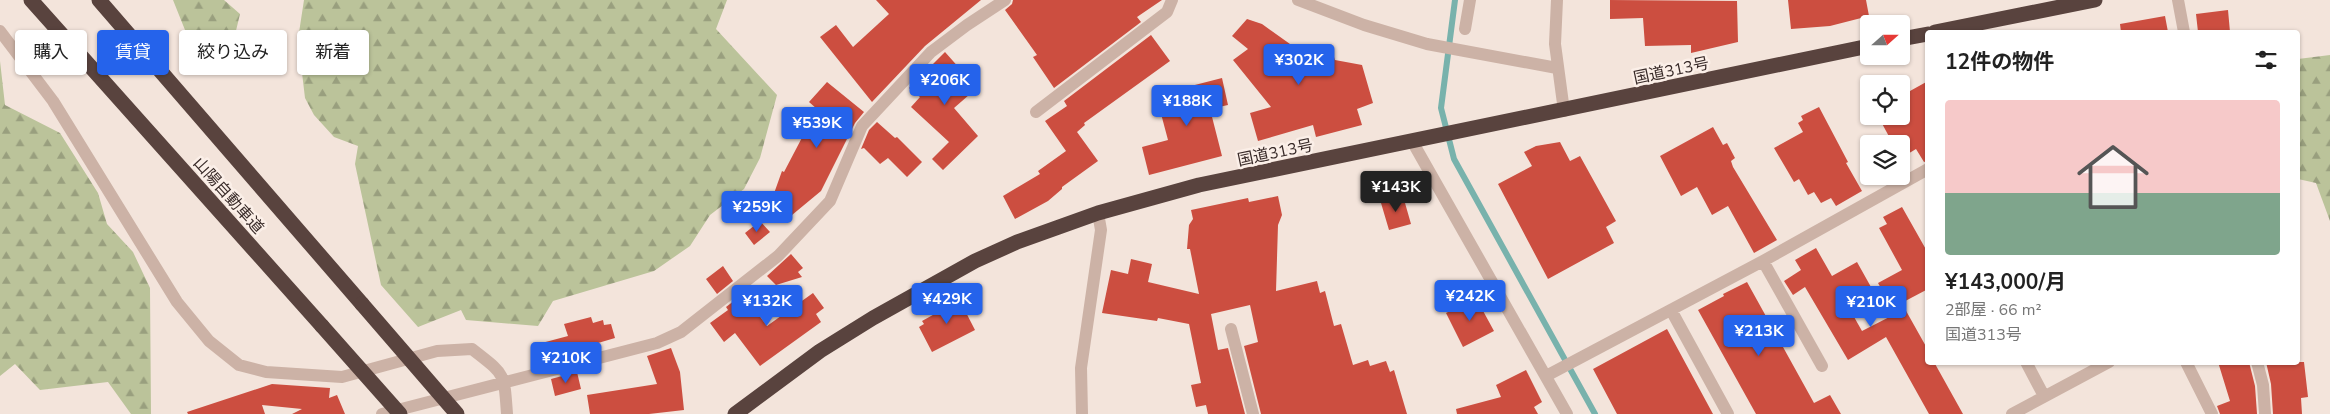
<!DOCTYPE html>
<html lang="ja">
<head>
<meta charset="utf-8">
<style>
	:root { --surface:#fff; --page:#f6f6f6; --text:#222; --muted:#767676; --accent:#2563eb }
	body { margin:0; font-family:"Nunito Sans","Noto Sans JP",sans-serif; background:var(--page); color:var(--text); height:100vh; display:flex; flex-direction:column; font-size:19px; white-space:nowrap }
	* { box-sizing:border-box; margin:0 }
	p { font-size:16px; color:var(--muted) }
	.icon { flex:none; width:28px; height:28px; fill:none; stroke:currentColor; stroke-width:2; stroke-linecap:round; stroke-linejoin:round }
	.map { position:relative; flex:1; overflow:hidden }
	.panel { position:absolute; left:1925px; top:30px; width:375px; height:335px; display:flex; flex-direction:column; background:var(--surface); border-radius:5px; box-shadow:0 1px 4px #0004 }
	.panel>* { flex:none }
	.top-card { position:absolute; left:15px; top:30px; width:475px; height:45px; display:flex; gap:10px }
	.needle { width:32px; rotate:69deg }
	.fabs { position:absolute; left:1860px; top:15px; display:grid; gap:10px }
	.fabs a { display:grid; place-items:center; width:50px; height:50px; border-radius:5px; background:var(--surface); box-shadow:0 1px 4px #0004; font-size:25px }
	.price { position:absolute; translate:-50% -42px; padding:0 11px; border-radius:5px; background:var(--accent); color:#fff; font-size:16px; line-height:32px; filter:drop-shadow(0 1px 2px #0008) }
	.price::after { content:''; position:absolute; left:50%; top:30px; width:15px; height:11px; margin-left:-8px; background:inherit; clip-path:polygon(0 0,100% 0,50% 100%) }
	.price.selected { background:#222; color:#fff }
	ul { padding:0; list-style:none }
	li { display:grid; align-content:center; gap:10px; height:265px; padding:0 20px }
	li span { display:grid; place-items:center; height:155px; border-radius:5px; color:#555 }
	li>.icon { margin-inline-start:auto }
	span .icon { width:90px; height:90px; fill:#fffc; stroke-width:1 }
	li b { font-size:21px }
	h2 { display:flex; justify-content:space-between; align-items:center; height:60px; padding:0 20px; font-size:21px }
	.tag { padding:0 18px; border-radius:5px; background:var(--surface); box-shadow:0 1px 4px #0004; font-size:18px; line-height:45px }
	.tag.selected { background:var(--accent); color:#fff }
	.map>svg:first-child { display:block }
	.forest { fill:url(#forest-firs) }
	.lines { fill:none; stroke-linecap:round; stroke-linejoin:round }
	.stream { stroke:#78b2ac; stroke-width:6 }
	.building { fill:#cc4e40 }
	.minor { stroke:#ccb2a6; stroke-width:12 }
	.highway { stroke:#59433e; stroke-width:15 }
	.highway-bridge { stroke:#59433e; stroke-width:15 }
	.labels { text-anchor:middle; stroke-width:5; stroke-linejoin:round; paint-order:stroke }
	.street-label { font-size:16px; fill:#382a28; stroke:#fbefe8 }
</style>
</head>
<body>
<div class="map">
<svg width="2330" height="414" viewBox="0 0 2330 414">
	<defs>
		<pattern id="forest-firs" width="22" height="20" patternUnits="userSpaceOnUse" patternTransform="scale(1.25)"><rect width="22" height="20" fill="#bbc39a"/><path d="M5 1l3.5 6h-7zM16 11l3.5 6h-7z" fill="#999f7e"/></pattern>
	</defs>
	<rect width="100%" height="100%" fill="#f3e4db"/>
	<path class="forest" d="M173 0H224L240 14 234 39 199 55 185 30Z
		M304 0H727L716 29 777 95 760 158 744 189 710 215 690 246 654 271 553 301 538 326 466 320 461 310 418 327 381 285 355 164 358 146 334 137 314 115 305 98 298 39Z
		M2330 55V221L2316 183 2298 179V59Z
		M0 61 5 105 60 133 98 193 107 224 133 252 150 288 151 414H131L108 382 40 390 15 364 0 376Z"/>
	<g class="lines">
		<path class="stream" d="M1455 0 1441 108 1454 159 1595 414"/>
	</g>
	<path class="building" d="M876 0H981L925 46 872 102 820 37 836 25 853 47 889 14Z
		M1013 0H1162L1137 17 1141 22 1054 88 1033 57 1037 55 1005 10 1012 4Z
		M1610 0 1737 1 1738 42 1691 53V45L1645 46 1643 18 1610 19Z
		M1788 0H1866L1869 16 1830 26 1791 29Z
		M2228 10 2230 32H2198L2196 14Z
		M2165 16 2168 32H2121L2120 24Z
		M1247 19 1262 24 1290 44 1306 65 1334 57 1335 60 1362 65 1373 103 1357 109 1362 125 1316 137 1313 125 1258 141 1250 113 1271 107 1233 60 1248 49 1232 36Z
		M1151 35 1170 61 1084 123 1085 125 1077 132 1098 161 1062 187V189L1048 201 1015 219 1003 196 1040 174 1038 171 1066 151 1045 121 1067 106 1064 101Z
		M945 52 977 88 954 108 978 136 943 170 932 159 949 142 911 107 920 97 909 88Z
		M1222 78 1228 105 1210 109 1222 156 1149 175 1142 147 1168 140 1156 95Z
		M1928 81V161L1924 162 1916 149 1901 158V144H1893L1878 116H1901V96Z
		M827 82 864 112 855 123 821 191 792 215 772 199 782 171 784 172 817 109 809 102Z
		M1819 107 1848 162 1846 163 1862 191 1836 206 1831 198 1821 203 1814 192 1808 195 1799 179 1794 182 1774 148 1803 132 1798 123 1803 120 1801 116Z
		M877 122 895 138 897 137 922 162 907 177 888 158 880 164 864 148 861 149 869 130Z
		M1713 127 1723 145 1727 143 1735 158 1731 161 1733 167 1777 240 1754 253 1728 206 1712 215 1697 187 1681 196 1660 156Z
		M1560 142 1570 161 1580 156 1616 221 1606 227 1614 243 1548 279 1498 184 1532 166 1524 152 1536 146Z
		M1278 196 1282 215 1278 225 1276 291 1317 281 1320 293 1325 291 1334 326 1341 324 1353 365 1368 360 1370 366 1386 361 1390 372 1394 370 1407 414H1261L1244 346 1258 342 1250 305 1211 314 1218 350 1228 348 1245 414H1208L1206 405 1196 407 1191 385 1201 383 1189 324 1158 318 1157 321 1102 313 1111 270 1128 274 1131 259 1152 264 1148 282 1199 294 1190 249H1187L1189 225 1193 219 1191 210 1248 198 1249 202Z
		M1403 196 1411 224 1389 230 1381 203Z
		M1902 207 1928 253V289L1892 308 1878 283 1902 270 1879 228 1887 224 1883 217Z
		M760 221 770 232 754 245 745 233Z
		M1816 248 1832 276 1857 262 1871 287 1845 301 1862 331 1905 309 1928 350V362H1934L1963 414H1929L1886 337 1848 360 1805 287 1793 295 1784 281 1801 270 1795 260Z
		M791 254 803 268 798 272 802 277 776 285 767 276Z
		M723 266 733 281 717 294 706 279Z
		M1747 282 1814 403 1830 395 1841 414H1756L1698 310 1724 296 1723 294Z
		M813 293 824 308 816 314 821 322 760 366 735 333 724 342 710 323 728 310 726 307 743 294 767 326Z
		M958 297 975 330 932 352 919 327 924 324 922 321 940 311 939 308Z
		M1476 298 1494 331 1463 347 1446 313Z
		M591 317 593 323 603 320 604 325 611 324 615 338 571 351 572 356 547 363 546 358 542 359 538 344 568 336 564 324Z
		M1667 329 1713 414H1617L1593 369Z
		M671 348 680 372 684 410 649 414H590L587 395 657 384 647 356Z
		M2218 362H2249L2255 386 2257 414H2220L2217 406 2230 401Z
		M2266 362H2304L2308 397 2301 398 2302 414H2273L2271 384Z
		M1526 370 1542 402 1534 407 1538 414H1457L1456 409 1501 397 1496 385Z
		M577 372 581 389 555 396 551 379Z
		M272 384 330 388 329 398 337 395 345 414H292L302 409 262 405 265 414H188L187 412Z"/>
	<g class="lines">
		<path class="minor" d="M1298 0 1364 25 1427 44 1557 68
			M1557 0 1555 44 1564 111
			M2178 0 2184 32
			M1465 29 1470 0
			M0 31 53 101 177 302 209 341 239 365 266 372 342 377 437 351 472 349C505 375 504 371 507 414
			M1036 112 1167 12 1172 0
			M1412 141 1567 414
			M1763 261 1822 366
			M1671 310 1728 414
			M1231 329 1253 414
			M2026 362 2044 396
			M2186 362 2212 414
			M2257 362 2263 385 2265 414
			M1546 376 1763 261 1928 169
			M382 414 657 343 681 332 778 256 830 201 862 126 931 52 967 25 1005 0
			M1082 414 1081 368 1101 230 1098 213
			M2012 414 2109 362"/>
		<path class="highway" d="M31 0 322 326
			M99 0 362 304
			M1935 32 2095 0
			M1901 39 1928 34
			M735 414 820 351 873 318 975 261 1017 242 1098 213 1199 185 1869 46"/>
		<path class="highway-bridge" d="M362 304 457 414
			M322 326 400 414"/>
	</g>
	<g class="labels">
		<g class="street-label">
			<text transform="translate(1671 70) rotate(-12)" y="6">国道313号</text>
			<text transform="translate(1275 152) rotate(-12)" y="6">国道313号</text>
			<text transform="translate(229 195) rotate(48)" y="6">山陽自動車道</text>
		</g>
	</g>
</svg>
<div class="fabs">
<a><svg class="needle" viewBox="-14 -14 28 28"><path d="M0-13l5 13h-10z" fill="#e53935"/><path d="M0 13l5-13h-10z" fill="#767676"/></svg></a>
<a><svg class="icon" aria-label="locate" viewBox="0 0 24 24"><circle cx="12" cy="12" r="6"/><path d="M12 2v4M12 18v4M2 12h4M18 12h4"/></svg></a>
<a><svg class="icon" aria-label="layers" viewBox="0 0 24 24"><path d="M12 4l9 5-9 5-9-5zM3 14l9 5 9-5"/></svg></a>
</div>
<b class="price" style="left:1299px;top:86px">¥302K</b>
<b class="price" style="left:945px;top:106px">¥206K</b>
<b class="price" style="left:1187px;top:127px">¥188K</b>
<b class="price" style="left:817px;top:149px">¥539K</b>
<b class="price selected" style="left:1396px;top:213px">¥143K</b>
<b class="price" style="left:757px;top:233px">¥259K</b>
<b class="price" style="left:1470px;top:322px">¥242K</b>
<b class="price" style="left:947px;top:325px">¥429K</b>
<b class="price" style="left:767px;top:327px">¥132K</b>
<b class="price" style="left:1871px;top:328px">¥210K</b>
<b class="price" style="left:1759px;top:357px">¥213K</b>
<b class="price" style="left:566px;top:384px">¥210K</b>
<div class="top-card">
<a class="tag">購入</a>
<a class="tag selected">賃貸</a>
<a class="tag">絞り込み</a>
<a class="tag">新着</a>
</div>
<section class="panel">
<h2>12件の物件<svg class="icon" aria-label="filters" viewBox="0 0 24 24"><path d="M4 7h16M4 17h16"/><circle cx="9" cy="7" r="2"/><circle cx="15" cy="17" r="2"/></svg></h2>
<ul>
<li><span style="background:linear-gradient(#f6c9c9 60%,#7fa58c 0)"><svg class="icon" aria-label="home" viewBox="0 0 24 24"><path d="M3 11l9-7 9 7M6 9v11h12V9"/></svg></span><div><b>¥143,000/月</b><p>2部屋 · 66 m²</p><p>国道313号</p></div></li>
</ul>
</section>
</div>
</body>
</html>
